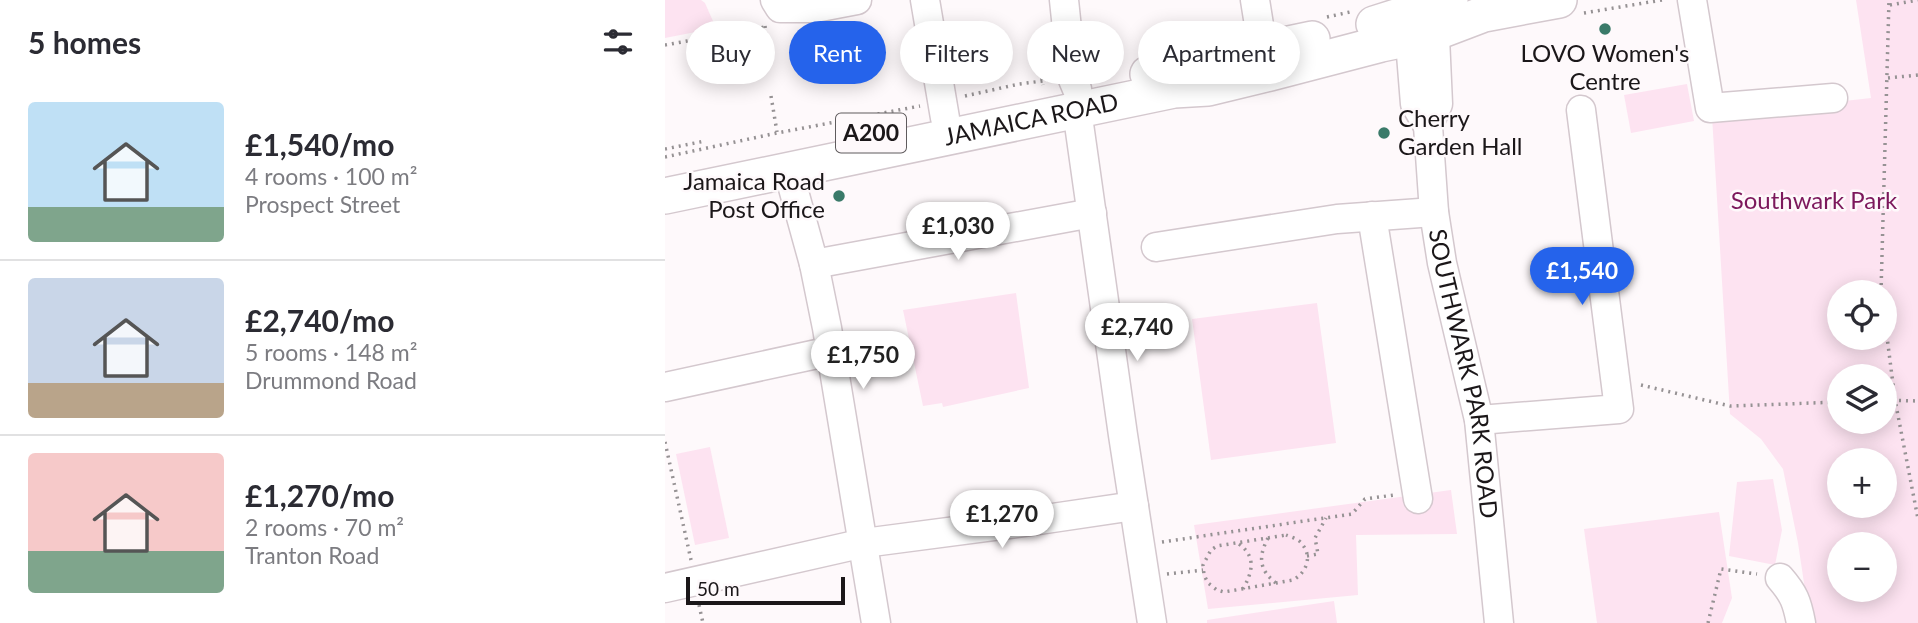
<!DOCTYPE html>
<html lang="en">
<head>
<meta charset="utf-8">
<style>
	body { margin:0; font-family:Lato,sans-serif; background:#f7f7f7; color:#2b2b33; height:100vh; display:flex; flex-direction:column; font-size:26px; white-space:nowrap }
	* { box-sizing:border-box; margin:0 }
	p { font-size:23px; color:#7c7c81 }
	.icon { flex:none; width:38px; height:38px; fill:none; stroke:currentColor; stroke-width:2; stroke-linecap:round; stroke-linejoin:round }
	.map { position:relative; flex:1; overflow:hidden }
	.drawer { display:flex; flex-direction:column; background:#fff; width:665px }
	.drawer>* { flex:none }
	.banner { position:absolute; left:21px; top:21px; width:665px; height:63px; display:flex; gap:14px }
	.tools { position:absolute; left:1162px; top:280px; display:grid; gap:14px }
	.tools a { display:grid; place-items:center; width:70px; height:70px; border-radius:50%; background:#fff; box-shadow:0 4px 18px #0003; font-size:35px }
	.scale { position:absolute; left:21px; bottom:18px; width:159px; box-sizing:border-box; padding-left:7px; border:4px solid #1b1719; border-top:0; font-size:19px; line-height:24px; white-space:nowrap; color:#1b1719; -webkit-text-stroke:5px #fef9fb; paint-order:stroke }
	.price { position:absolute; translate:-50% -60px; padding:0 16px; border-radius:24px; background:#fff; color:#222; font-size:23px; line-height:46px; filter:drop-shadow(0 2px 4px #0008) }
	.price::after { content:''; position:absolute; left:50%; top:42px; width:21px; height:16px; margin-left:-10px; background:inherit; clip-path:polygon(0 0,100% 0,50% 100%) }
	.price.active { background:#2563eb; color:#fff }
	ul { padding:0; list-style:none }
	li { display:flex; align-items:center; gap:21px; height:175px; padding:0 28px }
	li+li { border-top:2px solid #e1e1e2 }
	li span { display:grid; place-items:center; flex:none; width:196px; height:140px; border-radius:7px; color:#555 }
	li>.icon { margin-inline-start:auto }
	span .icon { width:84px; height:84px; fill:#fffc; stroke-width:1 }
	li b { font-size:30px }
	h2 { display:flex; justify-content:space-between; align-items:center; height:84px; padding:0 28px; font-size:30px }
	.pill { padding:0 24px; border-radius:32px; background:#fff; box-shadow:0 4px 18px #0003; font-size:24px; line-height:63px }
	.pill.active { background:#2563eb; color:#fff }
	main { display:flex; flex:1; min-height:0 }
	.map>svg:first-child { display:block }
	.green { fill:#fde3f1; fill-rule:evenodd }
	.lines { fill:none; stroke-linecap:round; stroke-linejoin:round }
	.minor-casing { stroke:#d4c8ce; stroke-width:31 }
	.major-casing { stroke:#d4c8ce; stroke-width:38 }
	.path { stroke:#969294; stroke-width:3.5; stroke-dasharray:2 5; stroke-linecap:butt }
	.minor { stroke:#fff; stroke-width:28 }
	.major { stroke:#fff; stroke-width:35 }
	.poi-dot { fill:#3a7a69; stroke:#fef9fb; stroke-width:2.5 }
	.labels { text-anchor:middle; stroke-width:5; stroke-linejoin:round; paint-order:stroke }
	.shield { fill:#fef9fb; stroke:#5f5b5d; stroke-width:2 }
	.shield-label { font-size:23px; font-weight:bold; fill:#1b1719 }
	.poi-label { font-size:24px; fill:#1b1719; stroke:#fef9fb }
	.street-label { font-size:24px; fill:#1b1719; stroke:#fef9fb }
	.park-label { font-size:24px; fill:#7c185c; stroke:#fef9fb }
</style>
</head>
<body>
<main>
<section class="drawer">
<h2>5 homes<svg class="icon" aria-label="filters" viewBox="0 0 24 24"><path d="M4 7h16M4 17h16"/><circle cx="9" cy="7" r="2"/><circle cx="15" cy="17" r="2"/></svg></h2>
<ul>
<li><span style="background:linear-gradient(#bfe0f5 75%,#7fa58c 0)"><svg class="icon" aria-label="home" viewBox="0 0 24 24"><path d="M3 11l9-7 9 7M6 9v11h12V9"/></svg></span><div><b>£1,540/mo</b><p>4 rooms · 100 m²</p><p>Prospect Street</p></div></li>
<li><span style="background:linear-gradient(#c9d6e8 75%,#b9a48a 0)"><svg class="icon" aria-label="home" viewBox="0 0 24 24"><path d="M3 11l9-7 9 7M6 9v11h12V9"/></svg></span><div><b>£2,740/mo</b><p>5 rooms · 148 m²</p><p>Drummond Road</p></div></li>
<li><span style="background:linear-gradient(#f6c9c9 70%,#7fa58c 0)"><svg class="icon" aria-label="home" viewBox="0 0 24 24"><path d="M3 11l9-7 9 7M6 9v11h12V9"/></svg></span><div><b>£1,270/mo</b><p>2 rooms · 70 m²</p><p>Tranton Road</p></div></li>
</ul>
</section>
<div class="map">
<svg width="1253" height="623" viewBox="0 0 1253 623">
	<rect width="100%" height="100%" fill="#fef9fb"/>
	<g class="green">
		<path d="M0,0H36L40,3L51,28L0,38Z"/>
		<path d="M1191,0H1253V623H1145L1133,543L1118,469L1096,439L1065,414L1047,116L1206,98ZM1174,292H1220V338H1174ZM1174,376H1220V422H1174ZM1174,460H1220V506H1174ZM1174,544H1220V590H1174Z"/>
		<path d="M1022,84L1029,121L966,133L959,95Z"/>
		<path d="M351,293L364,388L278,407L277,403L258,406L238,310Z"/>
		<path d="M652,303L671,443L546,460L527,319Z"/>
		<path d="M45,447L64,538L30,545L11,454Z"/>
		<path d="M1108,479L1117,530L1110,565L1064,556L1072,482Z"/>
		<path d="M786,490L792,534L691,535L693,595L543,609L529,525Z"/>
		<path d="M1054,512L1067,598L1057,623H932L919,529Z"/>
		<path d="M669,601L672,623H542V620Z"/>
	</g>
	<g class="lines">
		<defs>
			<g id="minor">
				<path d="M110,0L115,8H150L192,0"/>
				<path d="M260,0L280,118"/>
				<path d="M399,0L407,77L412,89"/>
				<path d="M590,0L598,50"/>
				<path d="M1027,0L1045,108L1168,98"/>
				<path id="s1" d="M769,15L773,104L763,126L769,212L777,263L814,420L834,623"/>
				<path d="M743,17L750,104L763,126"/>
				<path d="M412,110L458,435L487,623"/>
				<path d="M123,170L149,264L162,328L211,623"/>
				<path d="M707,216L753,499"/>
				<path d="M491,247L672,219L769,212"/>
				<path d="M149,264L427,213"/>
				<path d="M0,387L166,351"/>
				<path d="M814,420L954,409L916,110"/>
				<path d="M1115,578C1129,594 1132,602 1136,623"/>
				<path d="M0,588L199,543L367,521L469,506"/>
			</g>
			<g id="major">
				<path d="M709,24L785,0"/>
				<path d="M483,74L647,39"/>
				<path id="s2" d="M0,196L509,90L543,88L605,73L716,44L769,33L819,14L894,0"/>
			</g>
		</defs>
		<use href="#minor" class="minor-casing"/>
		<use href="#major" class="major-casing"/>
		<g class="path">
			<path d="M1225,5L1253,0"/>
			<path d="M919,13L997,0"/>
			<path d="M662,17L685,12"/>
			<path d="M100,26L105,66"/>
			<path d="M0,45L100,27"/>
			<path d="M376,71L378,85"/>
			<path d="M430,72L457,66"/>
			<path d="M1223,78L1253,75"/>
			<path d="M106,96L112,132"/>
			<path d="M300,96L354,84L385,80"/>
			<path d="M0,149L40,141V142"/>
			<path d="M0,157L112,133L255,106"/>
			<path d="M1216,292L1224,0"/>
			<path d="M1220,321L1230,400L1253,519"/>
			<path d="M976,385L1065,406L1174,402"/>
			<path d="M1220,400L1253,401"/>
			<path d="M0,442L26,560"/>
			<path d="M621,535C626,537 634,539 637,544C648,557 641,573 628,580L559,592L552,590L543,583L539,575L538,565L546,550L552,546Z"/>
			<path d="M603,538C593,557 594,570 611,583"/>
			<path d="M497,542L687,514L700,499L729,495"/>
			<path d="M574,544C592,557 587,573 578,589"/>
			<path d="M642,556L653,554L650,538L661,518"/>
			<path d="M502,574L538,570"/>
			<path d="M34,605L38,623"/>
			<path d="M1043,623L1056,569L1092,574"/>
		</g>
		<use href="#minor" class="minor"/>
		<use href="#major" class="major"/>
	</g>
	<g class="poi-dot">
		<circle cx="940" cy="29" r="7"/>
		<circle cx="719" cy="133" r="7"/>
		<circle cx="174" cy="196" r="7"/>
	</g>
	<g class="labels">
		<rect class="shield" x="171" y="113.5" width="70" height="39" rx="5"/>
		<g class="shield-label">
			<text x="206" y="141">A200</text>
		</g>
		<g class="poi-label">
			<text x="940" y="62">LOVO Women's<tspan x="940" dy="28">Centre</tspan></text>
			<text x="733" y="127" text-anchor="start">Cherry<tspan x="733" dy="28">Garden Hall</tspan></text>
			<text x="160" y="190" text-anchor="end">Jamaica Road<tspan x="160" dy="28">Post Office</tspan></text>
		</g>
		<g class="street-label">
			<text dy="8" stroke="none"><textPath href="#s2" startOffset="374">JAMAICA ROAD</textPath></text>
			<text dy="8" stroke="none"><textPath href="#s1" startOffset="364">SOUTHWARK PARK ROAD</textPath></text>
		</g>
		<g class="park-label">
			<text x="1149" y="209">Southwark Park</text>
		</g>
	</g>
</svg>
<div class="tools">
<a><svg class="icon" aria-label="locate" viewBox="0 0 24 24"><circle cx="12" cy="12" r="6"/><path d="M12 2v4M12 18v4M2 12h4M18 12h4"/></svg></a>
<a><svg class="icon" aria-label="layers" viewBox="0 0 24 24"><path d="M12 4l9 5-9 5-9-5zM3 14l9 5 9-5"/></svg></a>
<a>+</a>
<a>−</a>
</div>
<div class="scale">50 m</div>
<b class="price" style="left:293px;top:262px">£1,030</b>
<b class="price active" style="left:917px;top:307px">£1,540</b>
<b class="price" style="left:472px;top:363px">£2,740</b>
<b class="price" style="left:198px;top:391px">£1,750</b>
<b class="price" style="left:337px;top:550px">£1,270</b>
<div class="banner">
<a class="pill">Buy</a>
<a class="pill active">Rent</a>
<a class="pill">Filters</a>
<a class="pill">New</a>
<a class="pill">Apartment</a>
</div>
</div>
</main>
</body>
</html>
